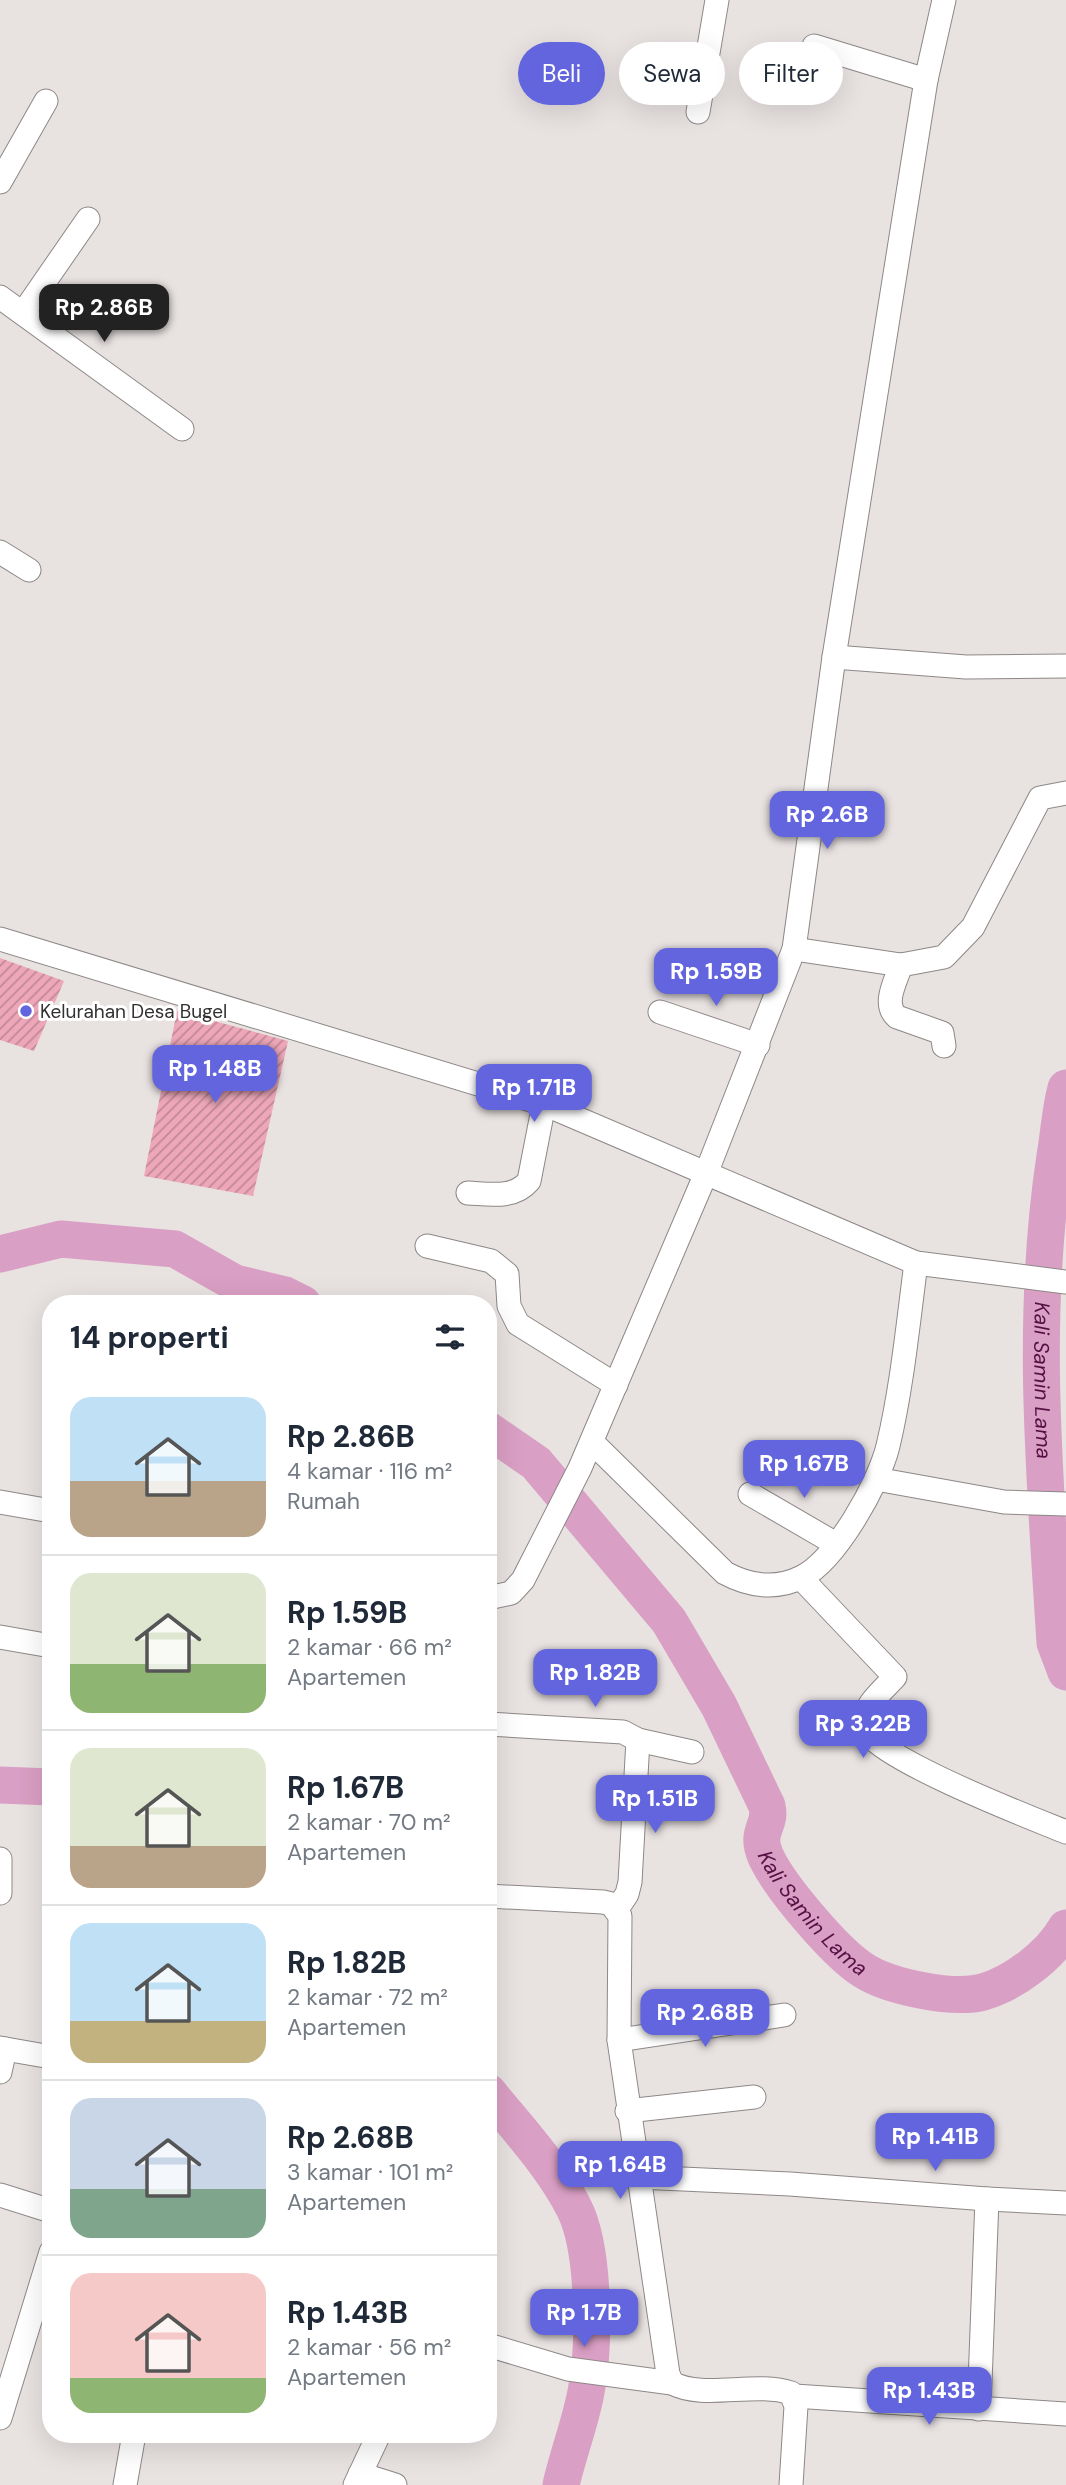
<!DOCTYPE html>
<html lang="id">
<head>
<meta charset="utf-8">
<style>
	body { margin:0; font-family:"DM Sans",sans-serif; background:#f2f2f3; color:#1f2937; height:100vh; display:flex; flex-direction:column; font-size:26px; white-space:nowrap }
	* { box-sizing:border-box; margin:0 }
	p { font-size:23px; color:#747a83 }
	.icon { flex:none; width:38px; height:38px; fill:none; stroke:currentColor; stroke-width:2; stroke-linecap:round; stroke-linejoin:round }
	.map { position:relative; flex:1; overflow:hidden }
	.side { position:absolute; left:42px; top:1295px; width:455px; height:1148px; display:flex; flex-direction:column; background:#fff; border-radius:28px; box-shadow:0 7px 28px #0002 }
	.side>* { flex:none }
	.top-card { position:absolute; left:518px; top:42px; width:443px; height:63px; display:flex; gap:14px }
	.price { position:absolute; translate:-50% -60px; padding:0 16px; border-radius:14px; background:#6265dd; color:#fff; font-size:23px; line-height:46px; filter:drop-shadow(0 2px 4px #0008) }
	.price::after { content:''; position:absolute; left:50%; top:42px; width:21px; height:16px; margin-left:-10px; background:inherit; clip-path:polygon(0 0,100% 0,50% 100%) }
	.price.current { background:#222; color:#fff }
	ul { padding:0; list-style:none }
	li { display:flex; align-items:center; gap:21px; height:175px; padding:0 28px }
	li+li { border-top:2px solid #e0e1e3 }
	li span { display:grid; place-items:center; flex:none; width:196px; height:140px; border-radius:21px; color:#555 }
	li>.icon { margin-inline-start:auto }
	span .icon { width:84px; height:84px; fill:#fffc; stroke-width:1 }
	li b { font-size:30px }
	h2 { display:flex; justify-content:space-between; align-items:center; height:84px; padding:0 28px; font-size:30px }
	.tag { padding:0 24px; border-radius:32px; background:#fff; box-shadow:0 7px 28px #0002; font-size:24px; line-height:63px }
	.tag.current { background:#6265dd; color:#fff }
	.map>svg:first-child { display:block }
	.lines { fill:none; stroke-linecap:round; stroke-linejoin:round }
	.river { stroke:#da9fc4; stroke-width:37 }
	.building { fill:url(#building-hatch) }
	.street-casing { stroke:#8d8887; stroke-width:25 }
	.street { stroke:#fff; stroke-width:23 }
	.poi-dot { fill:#6265dd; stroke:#fff; stroke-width:2.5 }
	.labels { text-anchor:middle; stroke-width:6; stroke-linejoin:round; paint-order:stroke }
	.poi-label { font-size:19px; fill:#323030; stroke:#fff; text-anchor:start }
	.water-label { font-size:21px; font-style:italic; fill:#551043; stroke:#fff }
</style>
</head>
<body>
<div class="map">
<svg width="1066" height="2485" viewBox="0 0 1066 2485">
	<defs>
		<pattern id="building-hatch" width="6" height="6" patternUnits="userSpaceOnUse" patternTransform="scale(1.75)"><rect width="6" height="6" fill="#eda7b9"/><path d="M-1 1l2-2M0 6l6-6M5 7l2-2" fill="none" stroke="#c18897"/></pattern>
	</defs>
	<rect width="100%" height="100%" fill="#e8e2e1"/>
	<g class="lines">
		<g class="river">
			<path id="s1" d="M1066,1088C1060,1110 1059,1133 1055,1156C1030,1321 1045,1478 1055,1643L1066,1672"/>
			<path d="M0,1254L61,1239L175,1249L235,1283L285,1295L303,1304"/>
			<path id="s2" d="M488,1430L536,1463L669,1621L719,1706L767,1806C772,1827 754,1830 766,1857C780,1887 835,1952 863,1970C889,1987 953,2000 983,1992C1014,1983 1050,1956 1066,1928"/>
			<path d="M0,1785L51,1787"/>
			<path d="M488,2092C518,2129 553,2166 574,2208C595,2249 595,2347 586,2392C580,2424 568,2454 561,2485"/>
		</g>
	</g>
	<g class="building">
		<path d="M0,958L64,981L34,1051L0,1040Z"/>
		<path d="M177,1011L288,1041L253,1196L144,1176Z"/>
	</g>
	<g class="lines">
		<defs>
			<g id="street">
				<path d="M814,46L926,80"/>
				<path d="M698,112L717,0"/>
				<path d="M0,182L46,101"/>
				<path d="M0,297L182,429"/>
				<path d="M23,313L88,219"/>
				<path d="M0,552L29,570"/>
				<path d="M834,657L966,667L1066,666"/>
				<path d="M0,939L544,1104L916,1263L1066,1282"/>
				<path d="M794,949L901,965L944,957L973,927L1040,798L1066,793"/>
				<path d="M901,965C896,981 882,1004 897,1017L942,1033L944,1046"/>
				<path d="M660,1012L758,1045"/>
				<path d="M468,1193C490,1194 514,1199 529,1181L544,1104"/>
				<path d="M427,1246L491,1261L507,1274L509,1306L518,1324L616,1385"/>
				<path d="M592,1442L725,1573C749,1586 776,1590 802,1577C836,1560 879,1483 888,1446C902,1387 908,1324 916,1263"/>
				<path d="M876,1479L1004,1502L1066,1504"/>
				<path d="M750,1494L836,1544"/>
				<path d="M0,1502L51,1511"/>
				<path d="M801,1578L895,1677C884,1689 861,1708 863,1725C867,1755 1034,1819 1066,1832"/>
				<path d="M488,1598L511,1593L523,1580L580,1468L707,1171L794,949L834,657L926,80L944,0"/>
				<path d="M0,1637L51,1646"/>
				<path d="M488,1724L623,1732L638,1740L692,1752"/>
				<path d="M0,1859V1893"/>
				<path d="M488,1896L603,1902L611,1904L620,1916L619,2040L668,2374L672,2383C703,2400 756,2381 791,2393L796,2406L791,2485"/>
				<path d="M617,1909L627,1894L630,1882L638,1740"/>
				<path d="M619,2040L784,2015"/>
				<path d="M0,2048L51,2057"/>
				<path d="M0,2072L5,2049"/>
				<path d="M627,2111L754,2097"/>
				<path d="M639,2177L790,2184L987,2199L979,2409"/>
				<path d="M0,2195L51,2211"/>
				<path d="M987,2199L1066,2203"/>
				<path d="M488,2345L568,2369L672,2383"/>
				<path d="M794,2396L1066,2414"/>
				<path d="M0,2418L51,2252"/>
				<path d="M360,2474L395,2485"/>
				<path d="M125,2485L134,2434"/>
				<path d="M355,2485L379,2434"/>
			</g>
		</defs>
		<use href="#street" class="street-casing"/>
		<use href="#street" class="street"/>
	</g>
	<circle class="poi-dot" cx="26" cy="1011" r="7"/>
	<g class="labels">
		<g class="poi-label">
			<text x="40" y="1018">Kelurahan Desa Bugel</text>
		</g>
		<g class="water-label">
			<text dy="7" stroke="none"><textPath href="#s1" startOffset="294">Kali Samin Lama</textPath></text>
			<text dy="7" stroke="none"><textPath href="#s2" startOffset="600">Kali Samin Lama</textPath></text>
		</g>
	</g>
</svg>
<b class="price current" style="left:104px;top:344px">Rp 2.86B</b>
<b class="price" style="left:827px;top:851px">Rp 2.6B</b>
<b class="price" style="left:716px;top:1008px">Rp 1.59B</b>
<b class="price" style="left:215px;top:1105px">Rp 1.48B</b>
<b class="price" style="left:534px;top:1124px">Rp 1.71B</b>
<b class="price" style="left:804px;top:1500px">Rp 1.67B</b>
<b class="price" style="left:595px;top:1709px">Rp 1.82B</b>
<b class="price" style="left:863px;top:1760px">Rp 3.22B</b>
<b class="price" style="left:655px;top:1835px">Rp 1.51B</b>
<b class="price" style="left:705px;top:2049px">Rp 2.68B</b>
<b class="price" style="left:935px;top:2173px">Rp 1.41B</b>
<b class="price" style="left:620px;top:2201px">Rp 1.64B</b>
<b class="price" style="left:584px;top:2349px">Rp 1.7B</b>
<b class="price" style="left:929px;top:2427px">Rp 1.43B</b>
<div class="top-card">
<a class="tag current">Beli</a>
<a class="tag">Sewa</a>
<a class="tag">Filter</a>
</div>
<section class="side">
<h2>14 properti<svg class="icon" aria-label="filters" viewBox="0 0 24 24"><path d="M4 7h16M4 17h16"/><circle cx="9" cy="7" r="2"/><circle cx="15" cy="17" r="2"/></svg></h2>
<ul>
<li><span style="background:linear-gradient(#bfe0f5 60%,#b9a48a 0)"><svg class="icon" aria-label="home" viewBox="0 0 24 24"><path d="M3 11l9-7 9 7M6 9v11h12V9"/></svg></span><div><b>Rp 2.86B</b><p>4 kamar · 116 m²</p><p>Rumah</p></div></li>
<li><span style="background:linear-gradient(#dfe7d0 65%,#8fb573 0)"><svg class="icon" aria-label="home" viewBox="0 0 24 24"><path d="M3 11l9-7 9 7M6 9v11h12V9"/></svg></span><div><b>Rp 1.59B</b><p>2 kamar · 66 m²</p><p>Apartemen</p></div></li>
<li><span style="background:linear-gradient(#dfe7d0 70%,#b9a48a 0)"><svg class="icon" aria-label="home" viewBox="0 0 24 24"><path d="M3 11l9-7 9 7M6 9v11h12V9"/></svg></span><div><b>Rp 1.67B</b><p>2 kamar · 70 m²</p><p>Apartemen</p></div></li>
<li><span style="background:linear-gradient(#bfe0f5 70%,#c2b280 0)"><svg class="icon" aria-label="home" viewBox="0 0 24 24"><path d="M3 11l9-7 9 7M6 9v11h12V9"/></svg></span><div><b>Rp 1.82B</b><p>2 kamar · 72 m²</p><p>Apartemen</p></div></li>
<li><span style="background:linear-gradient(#c9d6e8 65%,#7fa58c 0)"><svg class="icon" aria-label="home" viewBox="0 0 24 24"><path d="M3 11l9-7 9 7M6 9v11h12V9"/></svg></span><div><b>Rp 2.68B</b><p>3 kamar · 101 m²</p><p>Apartemen</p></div></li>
<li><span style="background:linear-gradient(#f6c9c9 75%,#8fb573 0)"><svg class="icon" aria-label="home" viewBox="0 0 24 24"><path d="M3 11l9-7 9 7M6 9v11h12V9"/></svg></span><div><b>Rp 1.43B</b><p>2 kamar · 56 m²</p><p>Apartemen</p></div></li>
</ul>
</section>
</div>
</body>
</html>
